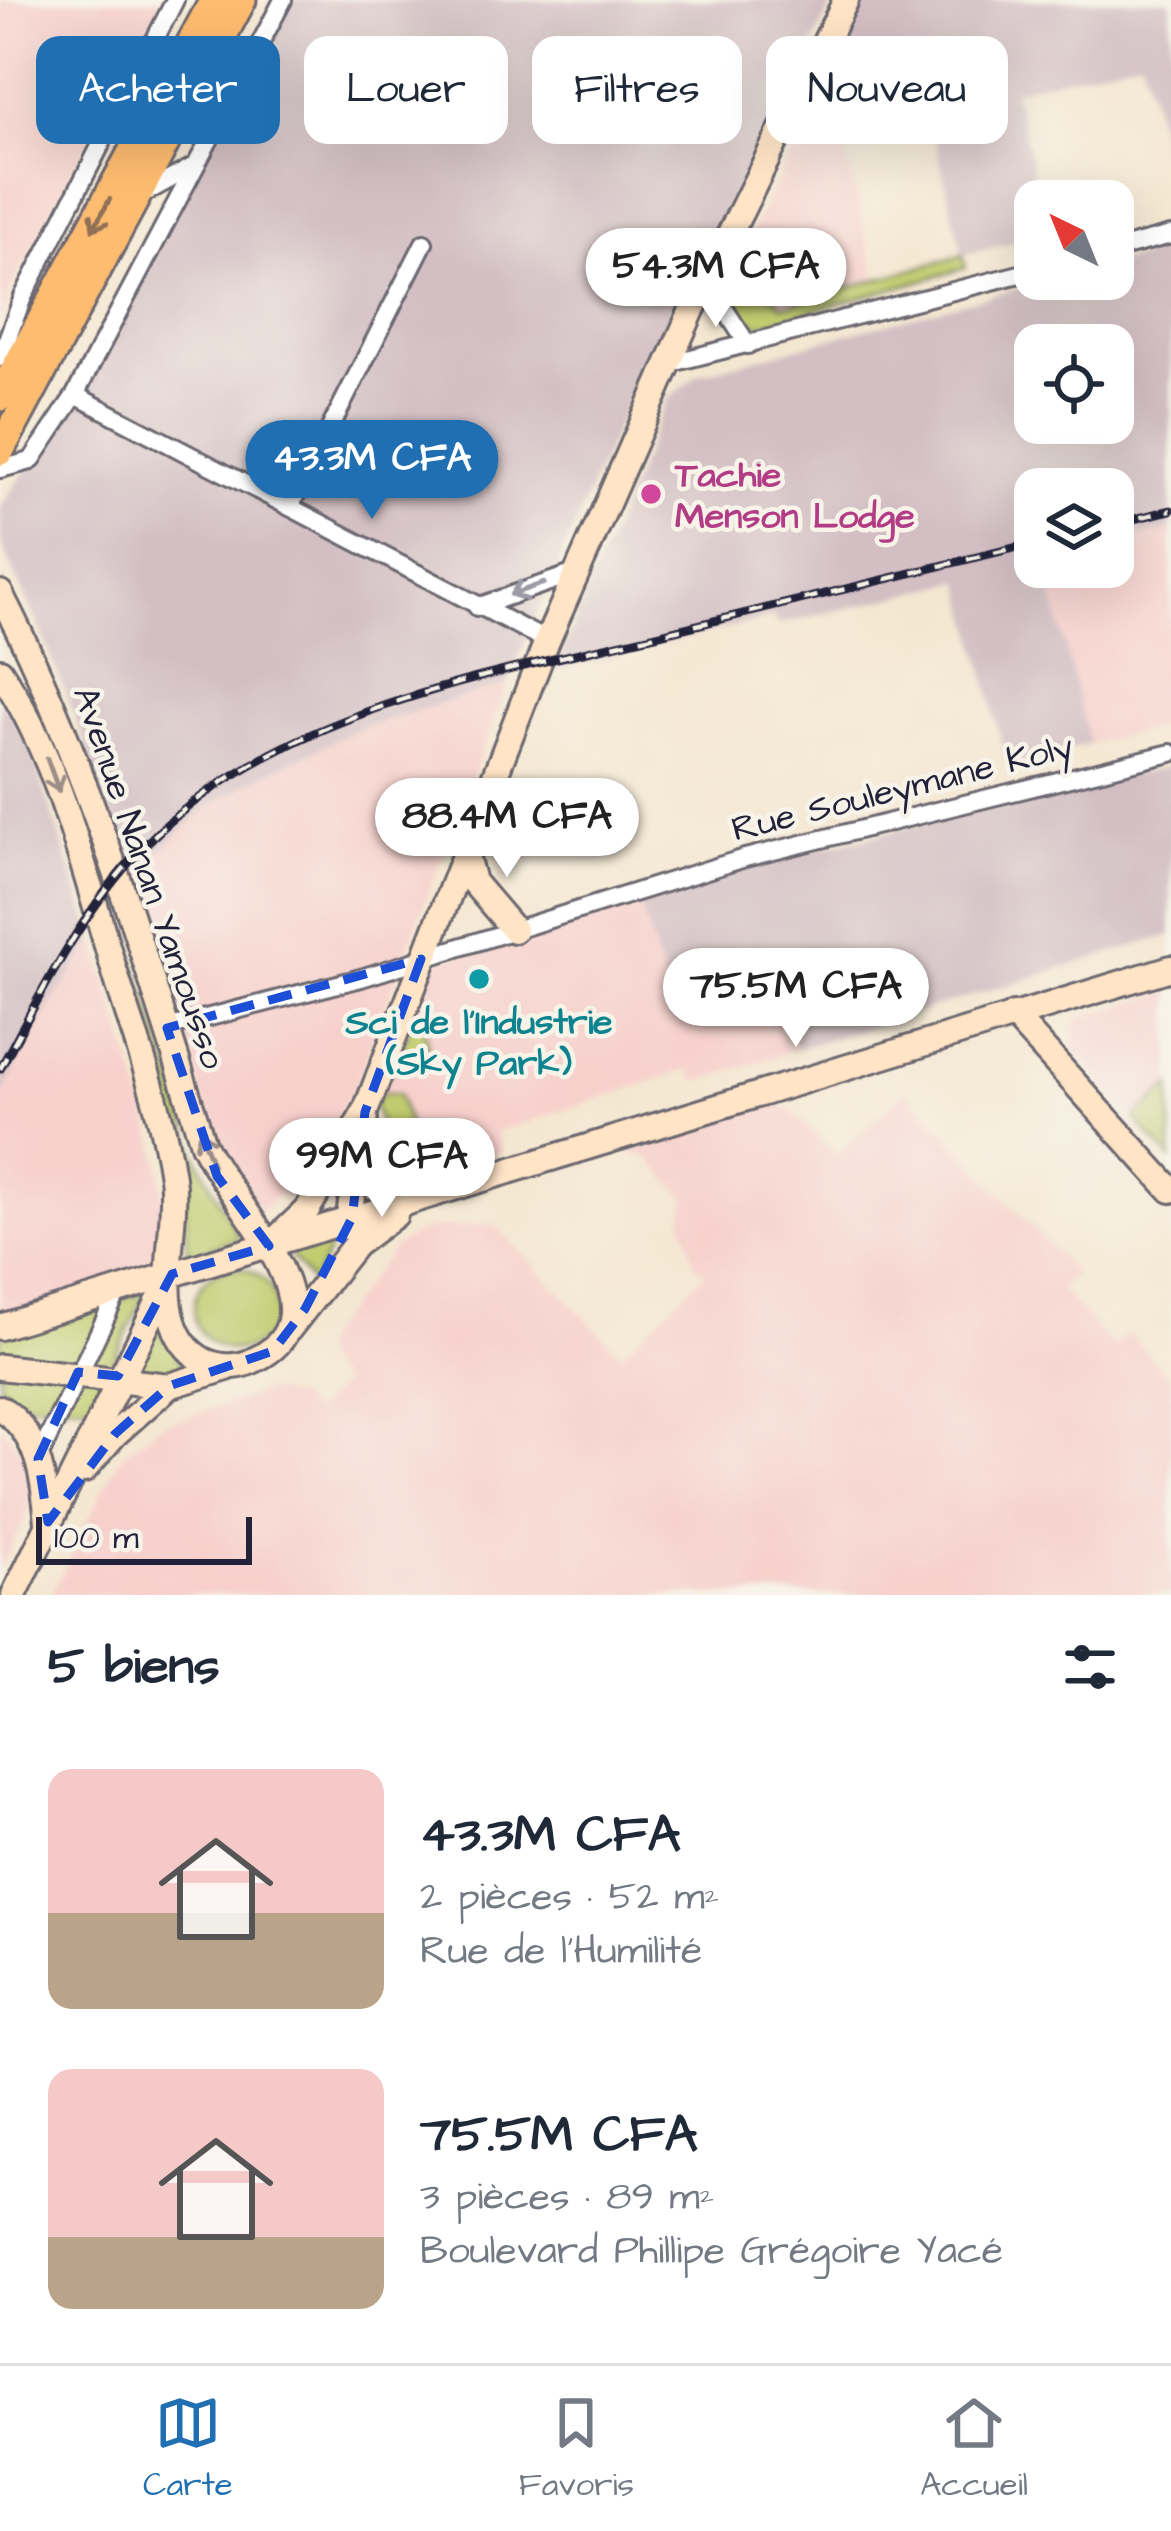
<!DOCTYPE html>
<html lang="fr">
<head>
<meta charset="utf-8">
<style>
	body { margin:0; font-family:"Architects Daughter",sans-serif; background:#f2f2f3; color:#1f2937; height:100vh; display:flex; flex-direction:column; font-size:45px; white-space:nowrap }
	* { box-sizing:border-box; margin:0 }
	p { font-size:39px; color:#747a83 }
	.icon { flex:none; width:66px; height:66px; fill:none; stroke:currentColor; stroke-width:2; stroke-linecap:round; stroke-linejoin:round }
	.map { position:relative; height:1595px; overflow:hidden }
	.details { display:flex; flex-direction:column; background:#fff; flex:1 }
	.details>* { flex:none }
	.guide { position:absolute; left:36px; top:36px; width:1101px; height:108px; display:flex; gap:24px }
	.needle { width:78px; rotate:317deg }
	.buttons { position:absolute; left:1014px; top:180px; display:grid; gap:24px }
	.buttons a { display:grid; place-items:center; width:120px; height:120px; border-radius:24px; background:#fff; box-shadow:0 12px 48px #0002; font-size:60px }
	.scale { position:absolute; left:36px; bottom:30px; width:216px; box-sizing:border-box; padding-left:12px; border:6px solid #22223b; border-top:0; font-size:33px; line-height:42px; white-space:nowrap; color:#22223b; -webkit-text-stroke:9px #f7f3e8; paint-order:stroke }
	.price { position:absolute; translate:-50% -102px; padding:0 27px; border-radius:42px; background:#fff; color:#222; font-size:39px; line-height:78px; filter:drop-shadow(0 3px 6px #0008) }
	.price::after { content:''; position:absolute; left:50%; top:72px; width:36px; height:27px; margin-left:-18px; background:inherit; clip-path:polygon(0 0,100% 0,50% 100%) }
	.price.selected { background:#1f6fb2; color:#fff }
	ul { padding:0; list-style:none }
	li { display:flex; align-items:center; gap:36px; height:300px; padding:0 48px }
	li span { display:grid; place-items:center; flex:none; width:336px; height:240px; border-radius:24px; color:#555 }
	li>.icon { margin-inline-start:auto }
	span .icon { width:144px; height:144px; fill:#fffc; stroke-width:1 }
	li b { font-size:51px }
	h2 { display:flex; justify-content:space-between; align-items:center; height:144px; padding:0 48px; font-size:51px }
	.chip { padding:0 42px; border-radius:24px; background:#fff; box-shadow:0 12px 48px #0002; font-size:42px; line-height:108px }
	.chip.selected { background:#1f6fb2; color:#fff }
	.tabs { display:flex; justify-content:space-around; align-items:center; height:168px; border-top:3px solid #e0e1e3; background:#fff; font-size:33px; color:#747a83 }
	.tabs a { display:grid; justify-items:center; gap:6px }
	.tabs .selected { color:#1f6fb2 }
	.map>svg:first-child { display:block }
	.built { fill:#f7d0cc }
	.industrial { fill:#d2bec3; fill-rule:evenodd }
	.green { fill:#c0cc6e; stroke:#717754; stroke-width:3 }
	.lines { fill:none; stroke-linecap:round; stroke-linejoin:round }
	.street-casing { stroke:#6c6770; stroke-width:22 }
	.secondary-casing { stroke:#6c6770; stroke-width:30 }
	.primary-casing { stroke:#6c6770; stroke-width:33 }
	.street { stroke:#fff; stroke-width:16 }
	.secondary { stroke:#ffe4c6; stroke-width:24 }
	.primary { stroke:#febc70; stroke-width:27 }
	.rail-casing { stroke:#22223b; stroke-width:9 }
	.rail { stroke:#f7f3e8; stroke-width:4.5; stroke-dasharray:14; stroke-linecap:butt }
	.oneway { stroke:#906f56 }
	.oneway2 { stroke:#9c9ca7 }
	.oneway3 { stroke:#9c8d87 }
	.marked { fill:none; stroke:#1d4ed8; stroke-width:9; stroke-dasharray:24 15; stroke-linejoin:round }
	.hotel-dot { fill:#d1479c; stroke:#f7f3e8; stroke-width:4.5 }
	.culture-dot { fill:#0f9aa8; stroke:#f7f3e8; stroke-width:4.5 }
	.labels { text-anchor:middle; stroke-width:9; stroke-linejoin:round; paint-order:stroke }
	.hotel-label { font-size:36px; font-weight:bold; fill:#b23c85; stroke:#f7f3e8; text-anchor:start }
	.street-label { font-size:36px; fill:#22223b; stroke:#f7f3e8 }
	.culture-label { font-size:36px; font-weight:bold; fill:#0d838f; stroke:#f7f3e8 }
</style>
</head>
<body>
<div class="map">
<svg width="1171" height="1595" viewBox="0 0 1171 1595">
	<rect width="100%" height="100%" fill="#f7f3e8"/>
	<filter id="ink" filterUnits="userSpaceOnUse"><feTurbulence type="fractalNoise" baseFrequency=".00833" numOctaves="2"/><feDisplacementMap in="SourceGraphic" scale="24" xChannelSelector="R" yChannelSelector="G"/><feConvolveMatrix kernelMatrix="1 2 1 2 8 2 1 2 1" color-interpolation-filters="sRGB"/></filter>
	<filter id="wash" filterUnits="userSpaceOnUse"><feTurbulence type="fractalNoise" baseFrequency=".004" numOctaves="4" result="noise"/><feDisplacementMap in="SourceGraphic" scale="48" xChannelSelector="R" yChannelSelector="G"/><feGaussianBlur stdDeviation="2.7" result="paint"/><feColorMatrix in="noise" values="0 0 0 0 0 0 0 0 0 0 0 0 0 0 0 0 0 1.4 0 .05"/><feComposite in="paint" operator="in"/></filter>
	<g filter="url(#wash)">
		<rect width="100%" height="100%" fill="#f4e7d1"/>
		<g class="built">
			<path d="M0,0H163L12,286L0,322Z"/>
			<path d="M808,119L841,133L876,277L783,306L740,255Z"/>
			<path d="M1171,529V724L1089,744L1046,567H1113V543Z"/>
			<path d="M507,684L355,1087L298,1178L260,1210L218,1145L135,874L209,806L260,776L363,727Z"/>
			<path d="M638,898L766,950L797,1049L696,1082L691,1069L496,1132L502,1151L442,1170L407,1169L389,1148L374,1106L427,977L441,961Z"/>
			<path d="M94,940L156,1143L166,1213L161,1269L0,1317V1098L50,1006Z"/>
			<path d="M1171,991V1086L1135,1119L1072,1049L1077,1019Z"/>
			<path d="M906,1091L1075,1273L1060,1289L1113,1346L1129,1333L1171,1379V1595H51L121,1455L159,1426L266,1391L297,1398L313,1412L342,1385L321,1359V1342L394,1247L423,1230L494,1224L621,1354L705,1273L696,1267L682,1219L687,1199L648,1158L626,1151L779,1100L838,1155Z"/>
			<path d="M0,1427L23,1452L31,1495L25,1520L0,1569Z"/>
		</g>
		<g class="industrial">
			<path d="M274,0H835L628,400L507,684L363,727L260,776L209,806L135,874L40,628L0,542V507L62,419L68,392Z"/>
			<path d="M867,0H1171V178L1141,58L1013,90L1040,201H1035V237L963,255L928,112L841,133L808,119Z"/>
			<path d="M1171,249V529L1113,543V489H1035V567H1046L1089,744L1007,765L962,581L777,625L774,617L554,670L667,400L698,374L1053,279H1113V264ZM1113,345V423H1035V345Z"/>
			<path d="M0,696L28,740L94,940L50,1006L0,1098Z"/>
			<path d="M1171,766V935L797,1049L766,951L664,983L638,898L755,863Z"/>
		</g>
		<g class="green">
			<path d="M731,252L783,306L963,255L966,268L763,325L744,323L718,289Z"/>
			<path d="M115,897L196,1155L239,1238L187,1256C189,1137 140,1021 105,909Z"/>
			<path d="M415,1013L421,1015L428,1047L419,1063L393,1071Z"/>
			<path d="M1171,1086V1159L1135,1119Z"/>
			<path d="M381,1092L399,1094L421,1168L407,1169L389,1148L374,1106Z"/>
			<path d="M336,1236L312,1284L287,1251Z"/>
			<circle cx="235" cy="1309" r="41"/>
			<path d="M146,1292L93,1405L24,1403L0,1393V1336Z"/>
			<path d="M157,1323L183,1365L141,1380L131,1374Z"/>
		</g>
	</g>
	<g filter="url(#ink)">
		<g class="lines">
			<defs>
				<g id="street">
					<path d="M138,197L194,166"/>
					<path d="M1113,250L1171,235"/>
					<path d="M706,280L748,345"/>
					<path d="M0,358L23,297L175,0"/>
					<path d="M668,364L1035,270"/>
					<path d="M75,395L547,641"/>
					<path d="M0,469L31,461L75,395L283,0"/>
					<path d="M290,507L424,243"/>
					<path d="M477,607L578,572"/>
					<path d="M167,1028L361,978L745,858L1171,753"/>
					<path d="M38,1459L119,1290"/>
				</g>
				<g id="secondary">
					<path d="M0,593C90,769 144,956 203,1144C229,1204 355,1317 250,1362C234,1369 212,1367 198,1357C146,1322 180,1231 172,1177C162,1109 136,1041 116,976C84,872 61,763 0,671"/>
					<path d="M464,847L473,882L514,930"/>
					<path d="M1013,1015L1171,1190"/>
					<path d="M365,1135L407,1202"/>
					<path d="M347,1227L365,1120"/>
					<path d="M269,1246L307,1210L365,1112L547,641L692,310L846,0"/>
					<path d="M0,1327L1171,968"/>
					<path d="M289,1329L355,1245L395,1215"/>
					<path d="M0,1367L169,1386L227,1368"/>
					<path d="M0,1408C39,1432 44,1480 48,1522"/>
					<path d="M84,1470L115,1434L169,1386"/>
					<path d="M14,1595L168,1282"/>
				</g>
				<g id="primary">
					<path d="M0,397L214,0"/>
					<path d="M0,451L242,0"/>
				</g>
			</defs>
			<use href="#street" class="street-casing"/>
			<use href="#secondary" class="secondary-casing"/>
			<use href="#primary" class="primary-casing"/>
			<use href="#street" class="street"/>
			<use href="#secondary" class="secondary"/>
			<use href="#primary" class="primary"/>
			<defs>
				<g id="rail">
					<path d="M1113,524L1171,510"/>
					<path d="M0,1069C44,988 88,899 155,835C289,708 491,675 664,633C788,603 911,573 1035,543"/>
				</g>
			</defs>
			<use href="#rail" class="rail-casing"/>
			<use href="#rail" class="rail"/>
		</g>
		<defs><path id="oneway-shaft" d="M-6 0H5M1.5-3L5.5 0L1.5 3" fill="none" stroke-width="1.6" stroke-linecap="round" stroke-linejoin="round" transform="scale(3)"/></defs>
		<use class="oneway" href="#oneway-shaft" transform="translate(101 215) rotate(119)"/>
		<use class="oneway2" href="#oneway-shaft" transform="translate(527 589) rotate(161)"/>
		<g class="oneway3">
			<use href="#oneway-shaft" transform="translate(53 775) rotate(70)"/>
			<use href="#oneway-shaft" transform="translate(206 1148) rotate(-111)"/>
		</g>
	</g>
	<path class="marked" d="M421,959L365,1112L352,1218L305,1309L273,1351L169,1386L115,1434L48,1522L38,1459L78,1372L118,1376L172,1274L269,1246L217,1176L167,1028Z"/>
	<circle class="hotel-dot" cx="651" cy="494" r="12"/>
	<circle class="culture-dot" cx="479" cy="979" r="12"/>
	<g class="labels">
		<g class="hotel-label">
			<text x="675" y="486">Tachie<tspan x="675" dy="41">Menson Lodge</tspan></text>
		</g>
		<g class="street-label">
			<text transform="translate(902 786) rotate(-14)" y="13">Rue Souleymane Koly</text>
			<text transform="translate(151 877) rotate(71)" y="13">Avenue Nanan Yamousso</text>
		</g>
		<g class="culture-label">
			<text x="479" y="1033">Sci de l'Industrie<tspan x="479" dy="41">(Sky Park)</tspan></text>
		</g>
	</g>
</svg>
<div class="buttons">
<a><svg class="needle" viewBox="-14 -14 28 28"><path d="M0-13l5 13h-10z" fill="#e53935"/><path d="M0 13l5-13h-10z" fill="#747a83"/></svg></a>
<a><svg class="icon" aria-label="locate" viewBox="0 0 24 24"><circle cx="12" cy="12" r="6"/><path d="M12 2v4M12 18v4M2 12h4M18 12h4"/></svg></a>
<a><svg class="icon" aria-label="layers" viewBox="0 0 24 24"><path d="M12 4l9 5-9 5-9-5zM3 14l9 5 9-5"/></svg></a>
</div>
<div class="scale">100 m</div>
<b class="price" style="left:716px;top:330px">54.3M CFA</b>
<b class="price selected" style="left:372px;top:522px">43.3M CFA</b>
<b class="price" style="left:507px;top:880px">88.4M CFA</b>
<b class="price" style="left:796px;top:1050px">75.5M CFA</b>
<b class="price" style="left:382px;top:1220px">99M CFA</b>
<div class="guide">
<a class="chip selected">Acheter</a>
<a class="chip">Louer</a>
<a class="chip">Filtres</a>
<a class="chip">Nouveau</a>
</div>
</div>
<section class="details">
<h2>5 biens<svg class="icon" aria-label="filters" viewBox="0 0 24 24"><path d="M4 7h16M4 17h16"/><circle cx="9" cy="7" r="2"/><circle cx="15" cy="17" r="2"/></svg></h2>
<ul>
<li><span style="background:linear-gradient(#f6c9c9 60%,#b9a48a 0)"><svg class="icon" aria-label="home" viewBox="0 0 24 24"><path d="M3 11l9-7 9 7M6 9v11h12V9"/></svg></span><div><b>43.3M CFA</b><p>2 pièces · 52 m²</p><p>Rue de l'Humilité</p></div></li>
<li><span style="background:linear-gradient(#f6c9c9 70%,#b9a48a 0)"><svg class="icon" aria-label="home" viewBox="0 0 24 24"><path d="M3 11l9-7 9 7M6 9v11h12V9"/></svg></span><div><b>75.5M CFA</b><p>3 pièces · 89 m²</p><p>Boulevard Phillipe Grégoire Yacé</p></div></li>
</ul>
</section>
<nav class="tabs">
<a class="selected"><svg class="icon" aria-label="map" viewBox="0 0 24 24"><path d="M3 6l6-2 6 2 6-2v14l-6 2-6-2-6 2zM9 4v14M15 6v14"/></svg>Carte</a>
<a><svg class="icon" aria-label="saved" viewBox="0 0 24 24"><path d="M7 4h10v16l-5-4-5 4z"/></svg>Favoris</a>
<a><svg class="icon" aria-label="home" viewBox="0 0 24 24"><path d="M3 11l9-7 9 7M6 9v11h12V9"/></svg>Accueil</a>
</nav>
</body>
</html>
